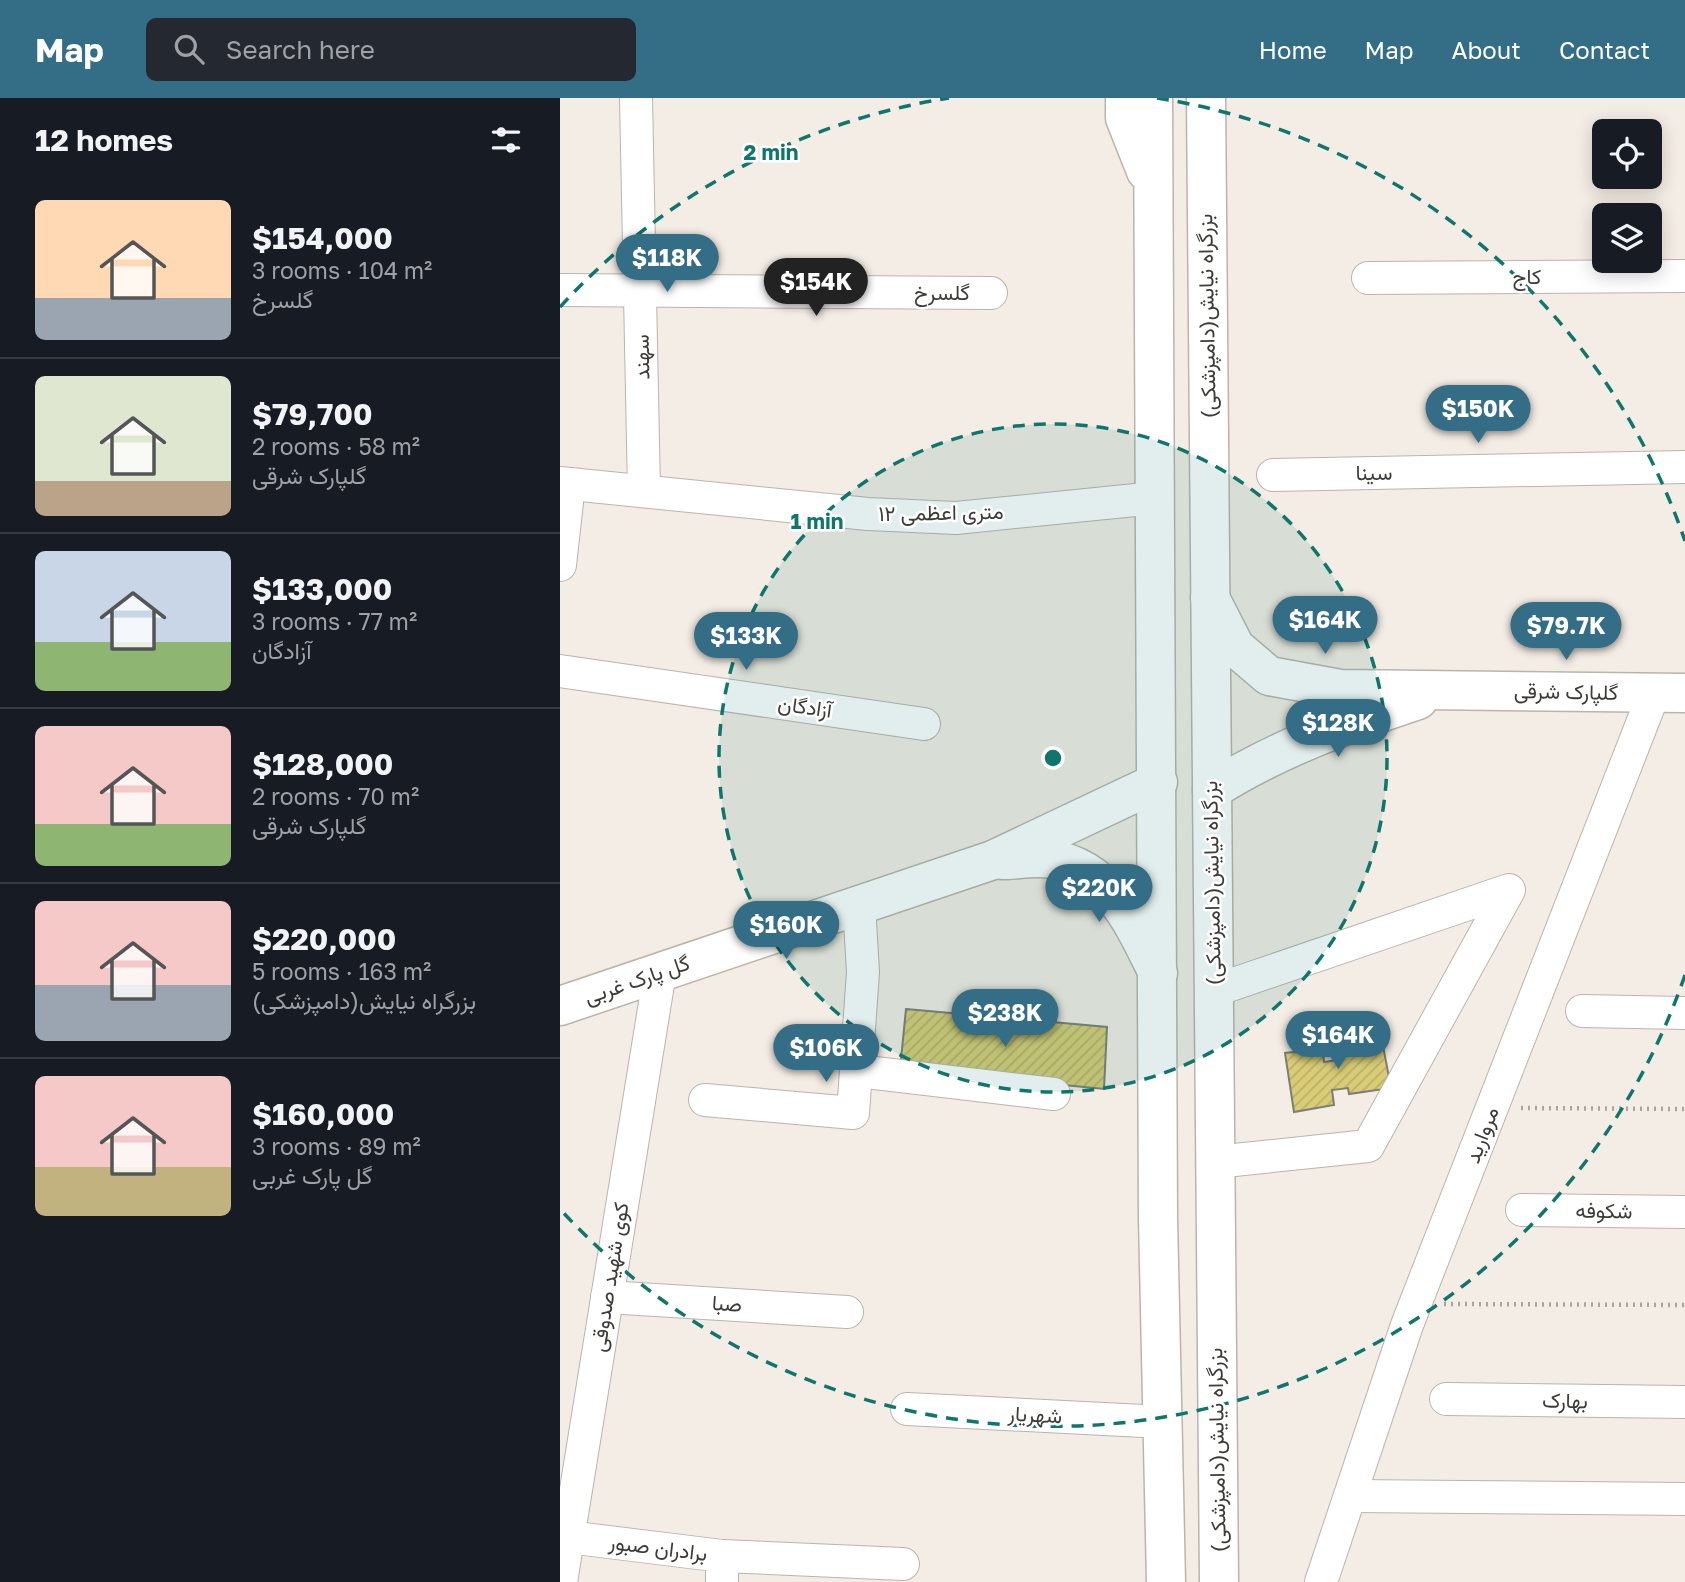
<!DOCTYPE html>
<html lang="en">
<head>
<meta charset="utf-8">
<style>
	body { margin:0; font-family:"Golos Text",Vazirmatn,sans-serif; background:#242831; color:#f1f3f6; height:100vh; display:flex; flex-direction:column; font-size:26px; white-space:nowrap }
	* { box-sizing:border-box; margin:0 }
	p { font-size:23px; color:#9ea1a6 }
	.icon { flex:none; width:38px; height:38px; fill:none; stroke:currentColor; stroke-width:2; stroke-linecap:round; stroke-linejoin:round }
	.map { position:relative; flex:1; overflow:hidden }
	.details { display:flex; flex-direction:column; background:#171b24; width:560px }
	.details>* { flex:none }
	.fabs { position:absolute; left:1032px; top:21px; display:grid; gap:14px }
	.fabs a { display:grid; place-items:center; width:70px; height:70px; border-radius:10px; background:#171b24; box-shadow:0 4px 18px #0003; font-size:35px }
	.price { position:absolute; translate:-50% -60px; padding:0 16px; border-radius:24px; background:#336d86; color:#fff; font-size:23px; line-height:46px; filter:drop-shadow(0 2px 4px #0008) }
	.price::after { content:''; position:absolute; left:50%; top:42px; width:21px; height:16px; margin-left:-10px; background:inherit; clip-path:polygon(0 0,100% 0,50% 100%) }
	.price.on { background:#222; color:#fff }
	ul { padding:0; list-style:none }
	li { display:flex; align-items:center; gap:21px; height:175px; padding:0 35px }
	li+li { border-top:2px solid #363941 }
	li span { display:grid; place-items:center; flex:none; width:196px; height:140px; border-radius:10px; color:#555 }
	li>.icon { margin-inline-start:auto }
	span .icon { width:84px; height:84px; fill:#fffc; stroke-width:1 }
	li b { font-size:30px }
	h2 { display:flex; justify-content:space-between; align-items:center; height:84px; padding:0 35px; font-size:30px }
	header { display:flex; align-items:center; gap:42px; box-sizing:border-box; height:98px; padding:0 35px; background:#336d86; color:#fff }
	header strong { font-size:33px }
	nav { display:flex; gap:38px; margin-inline-start:auto; font-size:24px }
	.search { width:490px; height:63px; background:#242831; display:flex; align-items:center; gap:18px; box-sizing:border-box; padding:0 24px; border-radius:10px; color:#9ea1a6; font-size:26px }
	main { display:flex; flex:1; min-height:0 }
	.map>svg:first-child { display:block }
	.building { fill:url(#building-hatch); stroke:#7f7e75; stroke-width:2 }
	.lines { fill:none; stroke-linecap:round; stroke-linejoin:round }
	.minor-casing { stroke:#bbb4ad; stroke-width:34 }
	.major-casing { stroke:#bbb4ad; stroke-width:41 }
	.highway-casing { stroke:#bbb4ad; stroke-width:41 }
	.path { stroke:#a9a49e; stroke-width:4.5; stroke-dasharray:2 5; stroke-linecap:butt }
	.minor { stroke:#fff; stroke-width:32 }
	.major { stroke:#fff; stroke-width:38 }
	.highway { stroke:#fff; stroke-width:38 }
	.ring { fill:none; stroke:#0f766e; stroke-width:3.5; stroke-dasharray:12 9 }
	.labels { text-anchor:middle; stroke-width:5; stroke-linejoin:round; paint-order:stroke }
	.street-label { font-size:21px; fill:#3d3b38; stroke:#fff }
	.centre { fill:#0f766e; stroke:#fff; stroke-width:3.5 }
	.ring-label { font-size:21px; text-anchor:middle; font-weight:bold; fill:#0f766e; stroke:#fff; stroke-width:5; stroke-linejoin:round; paint-order:stroke }
</style>
</head>
<body>
<header>
<strong>Map</strong>
<div class="search"><svg class="icon" aria-label="search" viewBox="0 0 24 24"><circle cx="10" cy="10" r="6"/><path d="M15 15l6 6"/></svg>Search here</div>
<nav><a>Home</a><a>Map</a><a>About</a><a>Contact</a></nav>
</header>
<main>
<section class="details">
<h2>12 homes<svg class="icon" aria-label="filters" viewBox="0 0 24 24"><path d="M4 7h16M4 17h16"/><circle cx="9" cy="7" r="2"/><circle cx="15" cy="17" r="2"/></svg></h2>
<ul>
<li><span style="background:linear-gradient(#ffd9b3 70%,#9aa5b1 0)"><svg class="icon" aria-label="home" viewBox="0 0 24 24"><path d="M3 11l9-7 9 7M6 9v11h12V9"/></svg></span><div><b>$154,000</b><p>3 rooms · 104 m²</p><p>گلسرخ</p></div></li>
<li><span style="background:linear-gradient(#dfe7d0 75%,#b9a48a 0)"><svg class="icon" aria-label="home" viewBox="0 0 24 24"><path d="M3 11l9-7 9 7M6 9v11h12V9"/></svg></span><div><b>$79,700</b><p>2 rooms · 58 m²</p><p>گلپارک شرقی</p></div></li>
<li><span style="background:linear-gradient(#c9d6e8 65%,#8fb573 0)"><svg class="icon" aria-label="home" viewBox="0 0 24 24"><path d="M3 11l9-7 9 7M6 9v11h12V9"/></svg></span><div><b>$133,000</b><p>3 rooms · 77 m²</p><p>آزادگان</p></div></li>
<li><span style="background:linear-gradient(#f6c9c9 70%,#8fb573 0)"><svg class="icon" aria-label="home" viewBox="0 0 24 24"><path d="M3 11l9-7 9 7M6 9v11h12V9"/></svg></span><div><b>$128,000</b><p>2 rooms · 70 m²</p><p>گلپارک شرقی</p></div></li>
<li><span style="background:linear-gradient(#f6c9c9 60%,#9aa5b1 0)"><svg class="icon" aria-label="home" viewBox="0 0 24 24"><path d="M3 11l9-7 9 7M6 9v11h12V9"/></svg></span><div><b>$220,000</b><p>5 rooms · 163 m²</p><p>بزرگراه نیایش(دامپزشکی)</p></div></li>
<li><span style="background:linear-gradient(#f6c9c9 65%,#c2b280 0)"><svg class="icon" aria-label="home" viewBox="0 0 24 24"><path d="M3 11l9-7 9 7M6 9v11h12V9"/></svg></span><div><b>$160,000</b><p>3 rooms · 89 m²</p><p>گل پارک غربی</p></div></li>
</ul>
</section>
<div class="map">
<svg width="1125" height="1484" viewBox="0 0 1125 1484">
	<defs>
		<pattern id="building-hatch" width="6" height="6" patternUnits="userSpaceOnUse" patternTransform="scale(1.75)"><rect width="6" height="6" fill="#d8cc76"/><path d="M-1 1l2-2M0 6l6-6M5 7l2-2" fill="none" stroke="#bab067"/></pattern>
	</defs>
	<rect width="100%" height="100%" fill="#f4ede5"/>
	<g class="building">
		<path d="M346,911L547,929L544,991L340,971Z"/>
		<path d="M820,932L831,990L789,996L788,990L772,992L774,1007L734,1014L725,955L763,951L764,964L783,961L779,939Z"/>
	</g>
	<g class="lines">
		<defs>
			<g id="minor">
				<path d="M76,0L84,393"/>
				<path d="M808,180L1125,178"/>
				<path d="M0,192L431,195"/>
				<path d="M713,377L1125,369"/>
				<path d="M0,385L308,416L396,420L595,400"/>
				<path d="M0,467L9,386"/>
				<path d="M0,573L364,626"/>
				<path d="M653,893L949,792L808,1048L655,1064"/>
				<path d="M1022,913L1125,915"/>
				<path d="M298,973L494,996"/>
				<path d="M145,1002L293,1015L303,874L299,807"/>
				<path d="M962,1112L1125,1114"/>
				<path d="M47,1199L287,1214"/>
				<path d="M886,1301L1125,1304"/>
				<path d="M347,1311L603,1324"/>
				<path d="M790,1398L1125,1401"/>
				<path d="M8,1439L162,1458V1484"/>
				<path d="M162,1458L343,1466"/>
				<path d="M1,1484L100,874"/>
				<path d="M761,1484L847,1227L1094,595"/>
			</g>
			<g id="major">
				<path d="M650,500L675,549L709,578L780,591L1125,595"/>
				<path d="M652,692C716,651 786,626 858,602"/>
				<path d="M442,762C457,762 476,758 491,761C551,771 574,827 598,875"/>
				<path d="M0,908L433,762L598,684"/>
			</g>
			<g id="highway">
				<path d="M565,0V20L586,73"/>
				<path d="M593,0L598,1120L606,1484"/>
				<path d="M646,0L659,1484"/>
			</g>
		</defs>
		<use href="#minor" class="minor-casing"/>
		<use href="#major" class="major-casing"/>
		<use href="#highway" class="highway-casing"/>
		<g class="path">
			<path d="M961,1010L1125,1011"/>
			<path d="M884,1206L1125,1207"/>
		</g>
		<use href="#minor" class="minor"/>
		<use href="#major" class="major"/>
		<use href="#highway" class="highway"/>
	</g>
	<circle cx="493" cy="660" r="334" fill="#0f766e" fill-opacity=".12"/>
	<g class="ring">
		<circle cx="493" cy="660" r="334"/>
		<path d="M1125 877A668 668 0 0 1 0 1111M0 209A668 668 0 0 1 389 0M597 0A668 668 0 0 1 1125 443"/>
	</g>
	<g class="labels">
		<g class="street-label">
			<text x="967" y="186">کاج</text>
			<text x="382" y="202">گلسرخ</text>
			<text transform="translate(647 218) rotate(-91)" y="7">بزرگراه نیایش(دامپزشکی)</text>
			<text transform="translate(82 259) rotate(-91)" y="7">سهند</text>
			<text transform="translate(814 375) rotate(-1)" y="7">سینا</text>
			<text transform="translate(381 415) rotate(-1)" y="7">۱۲ متری اعظمی</text>
			<text transform="translate(1006 594) rotate(1)" y="7">گلپارک شرقی</text>
			<text transform="translate(245 609) rotate(8)" y="7">آزادگان</text>
			<text transform="translate(652 785) rotate(-91)" y="7">بزرگراه نیایش(دامپزشکی)</text>
			<text transform="translate(77 882) rotate(-19)" y="7">گل پارک غربی</text>
			<text transform="translate(922 1037) rotate(-69)" y="7">مروارید</text>
			<text transform="translate(1044 1113) rotate(1)" y="7">شکوفه</text>
			<text transform="translate(50 1179) rotate(-81)" y="7">کوی شهید صدوقی</text>
			<text transform="translate(167 1206) rotate(4)" y="7">صبا</text>
			<text transform="translate(1005 1303) rotate(1)" y="7">بهارک</text>
			<text transform="translate(475 1317) rotate(3)" y="7">شهریار</text>
			<text transform="translate(657 1352) rotate(-91)" y="7">بزرگراه نیایش(دامپزشکی)</text>
			<text transform="translate(98 1450) rotate(7)" y="7">برادران صبور</text>
		</g>
	</g>
	<circle cx="493" cy="660" r="10" class="centre"/>
	<g class="ring-label">
		<text x="211" y="62">2 min</text>
		<text x="257" y="431">1 min</text>
	</g>
</svg>
<div class="fabs">
<a><svg class="icon" aria-label="locate" viewBox="0 0 24 24"><circle cx="12" cy="12" r="6"/><path d="M12 2v4M12 18v4M2 12h4M18 12h4"/></svg></a>
<a><svg class="icon" aria-label="layers" viewBox="0 0 24 24"><path d="M12 4l9 5-9 5-9-5zM3 14l9 5 9-5"/></svg></a>
</div>
<b class="price" style="left:107px;top:196px">$118K</b>
<b class="price on" style="left:256px;top:220px">$154K</b>
<b class="price" style="left:918px;top:347px">$150K</b>
<b class="price" style="left:765px;top:558px">$164K</b>
<b class="price" style="left:1006px;top:564px">$79.7K</b>
<b class="price" style="left:186px;top:574px">$133K</b>
<b class="price" style="left:778px;top:661px">$128K</b>
<b class="price" style="left:539px;top:826px">$220K</b>
<b class="price" style="left:226px;top:863px">$160K</b>
<b class="price" style="left:445px;top:951px">$238K</b>
<b class="price" style="left:778px;top:973px">$164K</b>
<b class="price" style="left:266px;top:986px">$106K</b>
</div>
</main>
</body>
</html>
